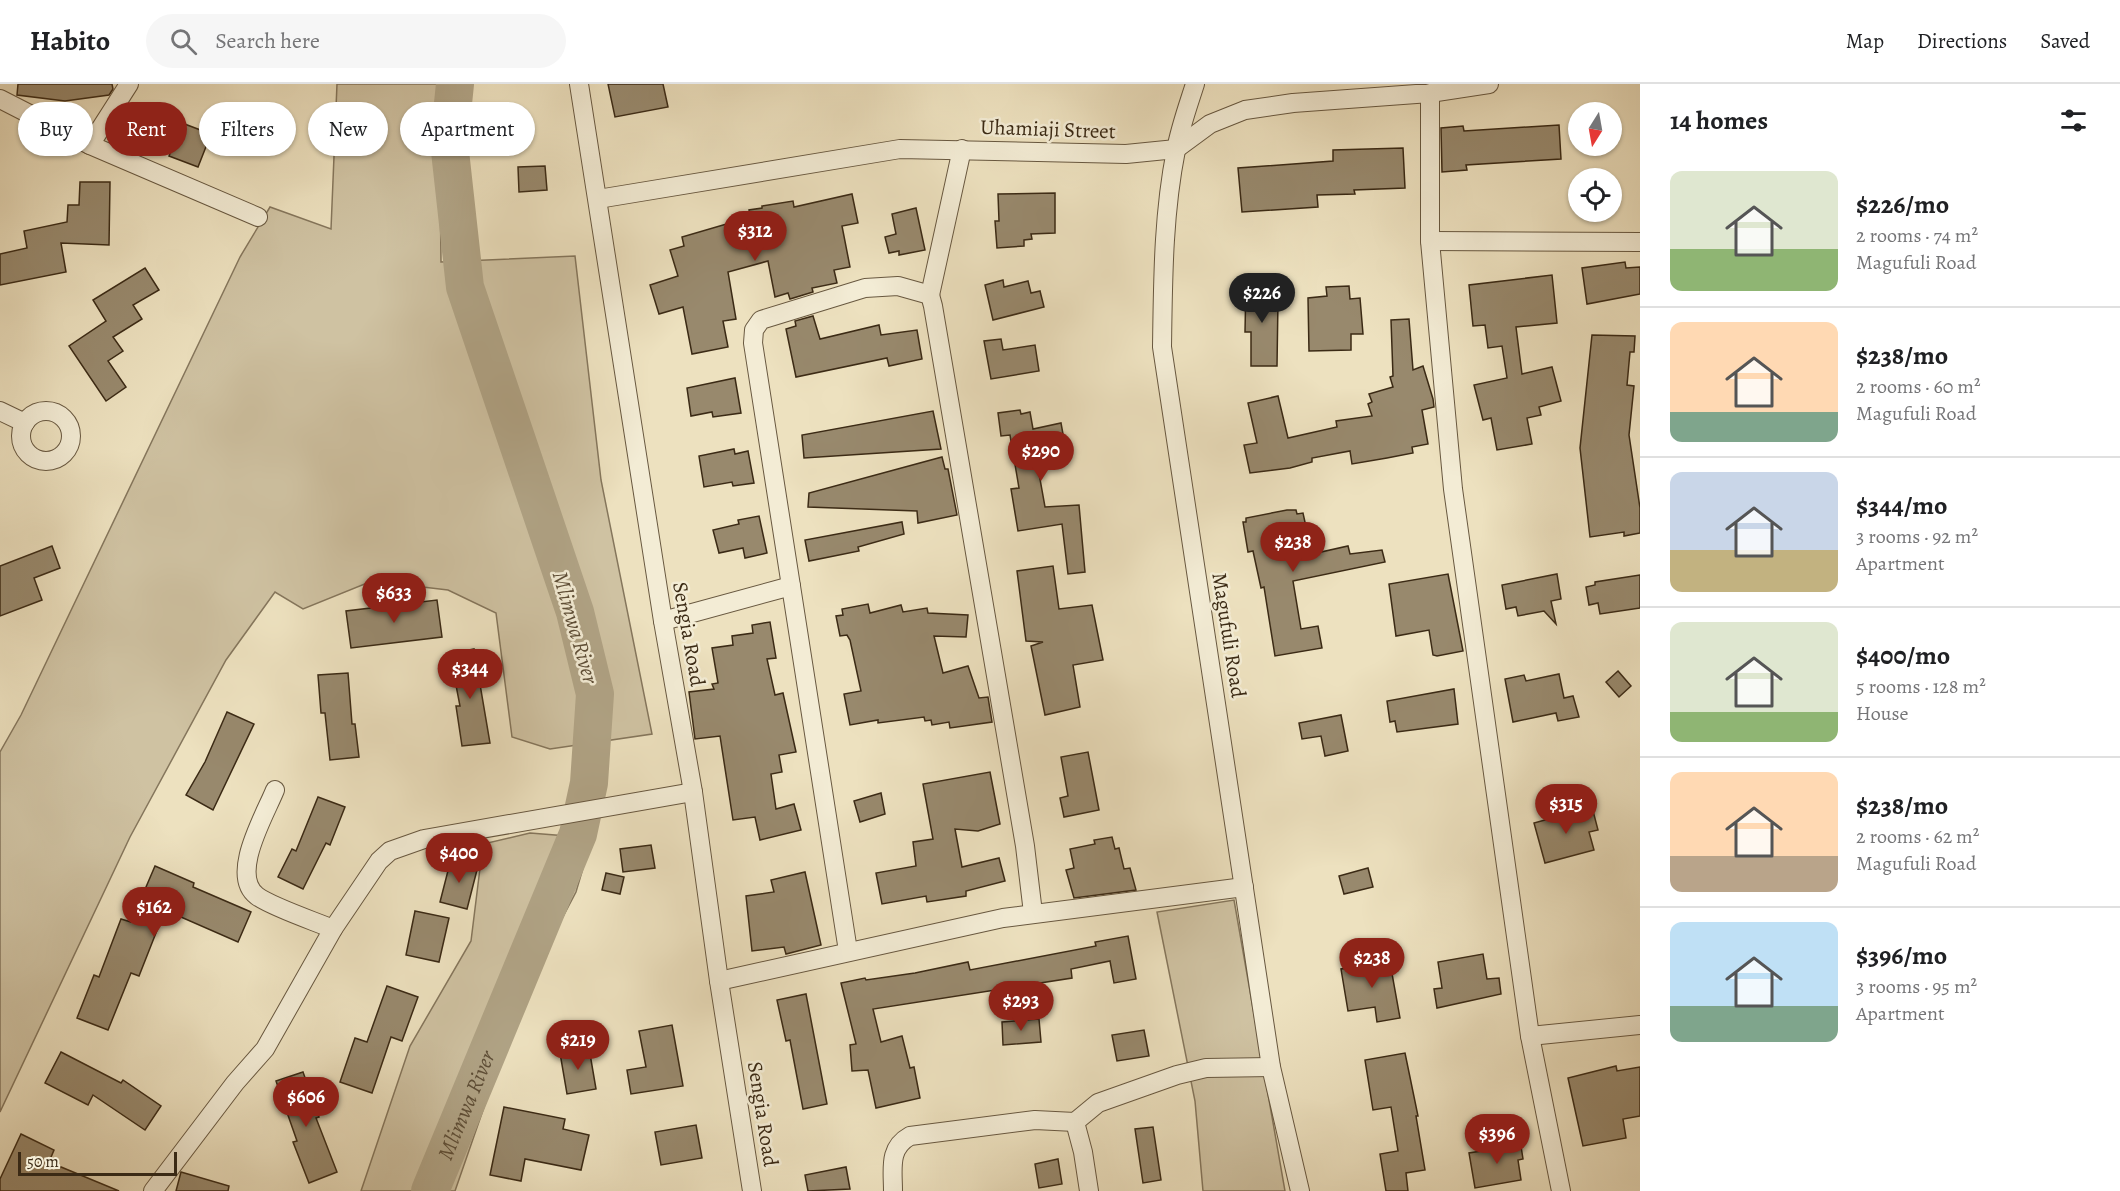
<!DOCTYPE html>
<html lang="en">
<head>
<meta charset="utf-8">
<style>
	body { margin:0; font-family:Alegreya,serif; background:#f6f6f6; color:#202124; height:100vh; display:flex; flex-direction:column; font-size:22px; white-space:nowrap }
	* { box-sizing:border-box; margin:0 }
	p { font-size:20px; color:#757577 }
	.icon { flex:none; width:33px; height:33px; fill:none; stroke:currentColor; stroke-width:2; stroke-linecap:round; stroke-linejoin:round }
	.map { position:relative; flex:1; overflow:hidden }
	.panel { display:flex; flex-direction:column; background:#fff; width:480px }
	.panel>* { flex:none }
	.guide { position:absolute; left:18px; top:18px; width:570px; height:54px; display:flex; gap:12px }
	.needle { width:39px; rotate:191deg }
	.buttons { position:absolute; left:1568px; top:18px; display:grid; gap:12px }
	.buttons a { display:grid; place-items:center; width:54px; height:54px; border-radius:50%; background:#fff; box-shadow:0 2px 4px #0004; font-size:30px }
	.scale { position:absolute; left:18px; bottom:15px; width:159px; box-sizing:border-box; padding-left:6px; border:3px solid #3b2a15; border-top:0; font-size:16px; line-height:21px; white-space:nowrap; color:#3b2a15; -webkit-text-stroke:4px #f3ecd5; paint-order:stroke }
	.price { position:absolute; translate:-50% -51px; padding:0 14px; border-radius:21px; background:#8f2418; color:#fff; font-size:20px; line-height:39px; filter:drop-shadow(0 2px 3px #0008) }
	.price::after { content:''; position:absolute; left:50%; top:36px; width:18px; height:14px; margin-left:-9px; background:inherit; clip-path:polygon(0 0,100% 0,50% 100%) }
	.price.selected { background:#222; color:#fff }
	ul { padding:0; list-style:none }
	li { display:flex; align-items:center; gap:18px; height:150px; padding:0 30px }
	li+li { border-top:2px solid #e0e0e0 }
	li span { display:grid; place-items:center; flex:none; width:168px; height:120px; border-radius:12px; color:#555 }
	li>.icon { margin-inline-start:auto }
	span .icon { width:72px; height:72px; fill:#fffc; stroke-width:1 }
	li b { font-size:26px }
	h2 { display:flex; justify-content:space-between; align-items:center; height:72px; padding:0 30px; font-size:26px }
	.pill { padding:0 21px; border-radius:27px; background:#fff; box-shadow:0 2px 4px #0004; font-size:21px; line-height:54px }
	.pill.selected { background:#8f2418; color:#fff }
	header { display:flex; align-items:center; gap:36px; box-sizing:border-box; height:84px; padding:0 30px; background:#fff; border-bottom:2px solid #e0e0e0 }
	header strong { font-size:28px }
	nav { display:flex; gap:33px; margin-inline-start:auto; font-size:21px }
	.search { width:420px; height:54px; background:#f6f6f6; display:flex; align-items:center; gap:15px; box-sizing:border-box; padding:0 21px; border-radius:33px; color:#757577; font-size:22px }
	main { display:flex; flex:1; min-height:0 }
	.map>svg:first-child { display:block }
	.green { fill:#cfc2a2; stroke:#85765c; stroke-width:1.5 }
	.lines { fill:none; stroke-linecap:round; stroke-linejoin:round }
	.river { stroke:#b0a385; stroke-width:38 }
	.building { fill:#98896d; stroke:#3b2a15; stroke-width:1.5 }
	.street-casing { stroke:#685840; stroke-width:20 }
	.street { stroke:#f3ecd5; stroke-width:18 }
	.labels { text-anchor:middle; stroke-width:5; stroke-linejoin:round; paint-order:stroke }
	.street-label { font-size:21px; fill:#3b2a15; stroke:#f3ecd5 }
	.water-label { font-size:22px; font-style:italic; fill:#5e4e37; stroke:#f3ecd5 }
</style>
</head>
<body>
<header>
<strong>Habito</strong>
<div class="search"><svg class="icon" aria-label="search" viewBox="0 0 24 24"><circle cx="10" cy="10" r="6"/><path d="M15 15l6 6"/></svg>Search here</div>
<nav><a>Map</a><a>Directions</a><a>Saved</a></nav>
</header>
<main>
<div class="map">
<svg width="1640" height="1107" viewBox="0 0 1640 1107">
	<rect width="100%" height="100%" fill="#ede1bf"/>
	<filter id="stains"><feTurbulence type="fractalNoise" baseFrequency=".00333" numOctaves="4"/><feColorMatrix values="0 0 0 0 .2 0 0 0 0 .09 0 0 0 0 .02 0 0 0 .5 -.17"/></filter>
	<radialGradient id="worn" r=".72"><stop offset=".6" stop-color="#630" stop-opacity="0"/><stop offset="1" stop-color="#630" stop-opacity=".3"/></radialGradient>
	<g class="green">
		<path d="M337,0H439L441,178L575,172L601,396L652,650L550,665L512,653L496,529L448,506L372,497L303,525L275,508L226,576L130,753L0,1028V668L21,631L240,173L270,123L331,145Z"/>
		<path d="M530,749L592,754L576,808L525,905L455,1107H361L410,962L471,857L483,760Z"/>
		<path d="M1234,816L1285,1107H1203L1195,1017L1157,828Z"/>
	</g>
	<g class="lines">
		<path class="river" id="s1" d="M430,1107L578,750L589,699L595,610L575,528L465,203L449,58L455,0"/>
	</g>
	<g class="building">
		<path d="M18,0H112L113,5L109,11L65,17L17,11Z"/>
		<path d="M608,0H663L668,23L615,33Z"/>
		<path d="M182,39L211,50L198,83L169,72Z"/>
		<path d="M1559,41L1561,75L1466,81L1467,86L1442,88L1441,44L1463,42L1464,47Z"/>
		<path d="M1403,64L1405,104L1354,106L1355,110L1317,111L1318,123L1242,128L1238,84L1333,77V66Z"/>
		<path d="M545,82L547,106L519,108L518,83Z"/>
		<path d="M80,98H110L109,161L61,159L66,188L0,201V170L27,164L24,147L67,138L68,121H79Z"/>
		<path d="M1055,109V149L1031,150L1032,155L1024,156V162L997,164L995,137H999L998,110Z"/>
		<path d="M852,110L858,139L842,142L850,183L834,186L837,199L812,204L813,208L790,215L788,209L775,213L768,177L728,188L736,235L723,237L728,263L692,270L683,223L659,230L650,201L678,192L670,166L684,162L682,153L730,139L729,136L750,133L749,126L762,124V122L793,117L794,123Z"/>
		<path d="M916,124L925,166L899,171V167L889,169L885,153L896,150L892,130Z"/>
		<path d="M1625,178L1626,184L1640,183V210L1587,220L1582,184Z"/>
		<path d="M145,184L159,206L133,221L142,235L113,253L123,267L108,277L126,303L106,317L69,262L106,237L93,216Z"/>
		<path d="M1552,191L1557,239L1516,243L1522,290L1552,283L1561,317L1539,323L1541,331L1527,334L1532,360L1497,366L1491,334L1483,336L1474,301L1507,294L1502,262L1488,264L1485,241L1473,242L1469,201Z"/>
		<path d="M1003,196L1004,203L1028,197L1031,209L1040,207L1044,223L993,236L985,201Z"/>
		<path d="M1246,197L1270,198V217L1278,216L1277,282H1251V248H1245Z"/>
		<path d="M1349,202L1350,215L1360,214L1363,250H1351V266L1309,267L1308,214L1327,212L1326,203Z"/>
		<path d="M813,232L820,255L879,241L881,251L917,246L922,275L889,282L887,274L796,293L786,245L796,242L795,237Z"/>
		<path d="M1409,235L1413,286L1423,282L1433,315L1434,323L1422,326L1428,360L1412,363L1413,369L1387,374L1352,380L1350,367L1312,374V378L1290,384L1250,389L1244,361L1257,359L1248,319L1278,312L1288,354L1337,343L1336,337L1372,332L1368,320L1372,318L1369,310L1393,303L1390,293L1393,292L1391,236Z"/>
		<path d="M1592,251L1635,252L1634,268H1630L1627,301L1634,302L1629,351L1640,424V449L1624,452V448L1590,453L1580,364Z"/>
		<path d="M1001,255L1003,266L1035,261L1039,287L991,295L984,257Z"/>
		<path d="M735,294L741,329L713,333L712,328L691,332L687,304Z"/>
		<path d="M1020,326L1021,330L1030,328L1033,345L1061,339L1068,378L1038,384L1045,423L1079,421L1085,488L1068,490L1062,440L1018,447L1011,405L1019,404L1010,351L1001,352L998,329Z"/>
		<path d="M933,327L941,365L804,374L802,351Z"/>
		<path d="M734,365L735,370L748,367L754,399L733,402L732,398L704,403L699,372Z"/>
		<path d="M942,373L945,385H948L957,431L918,439L917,427L808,423L809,409Z"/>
		<path d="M1287,426H1296L1297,430L1303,429L1312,470L1348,462L1350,470L1382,466L1385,478L1293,497L1301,545L1318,542L1322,564L1275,572L1264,503L1261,504L1253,467L1248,468L1243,438H1246V434Z"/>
		<path d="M759,432L767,469L745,474L743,464L719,469L713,446L739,440L738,436Z"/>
		<path d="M902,438L904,450L858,463L859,467L809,477L805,456Z"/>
		<path d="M52,462L60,484L34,494L42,516L0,532V482Z"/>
		<path d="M1053,482L1059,525L1092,521L1103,576L1073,581L1080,623L1045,631L1031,562L1043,558L1026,557L1017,487Z"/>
		<path d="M1448,490L1463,567L1437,572L1433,571L1429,546L1396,552L1389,500Z"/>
		<path d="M1557,490L1561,515L1551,517L1556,540L1544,527L1518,532L1516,523L1506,525L1502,501Z"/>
		<path d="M1640,491V524L1600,530L1598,519L1589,521L1586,503L1595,501V498Z"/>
		<path d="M437,516L442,553L351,564L346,527Z"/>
		<path d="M868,520L870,529L901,521L903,528L927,524L928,529L968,531L966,553L934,552L943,589L968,582L979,614L988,613L992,638L950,644L949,638L932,641L931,636L925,637L924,633L878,639V636L850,641L844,610L861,607L850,556L847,551L840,552L836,532L843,531L842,525Z"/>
		<path d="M770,538L776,574L767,575L775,611L783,609L796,668L779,671L782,688L771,690L776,725L794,720L801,746L760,756L755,733L733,736L720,652L695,655L689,608L714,605L712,600L718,599L712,564L733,561L732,552L753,549L752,541Z"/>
		<path d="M474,565L490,659L462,662L456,622H460L450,570Z"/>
		<path d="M1618,587L1631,602L1619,613L1606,598Z"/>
		<path d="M348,589L352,640H355L359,673L330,676L325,629H321L318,591Z"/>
		<path d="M1559,590L1564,614L1573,612L1579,633L1558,637L1556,629L1513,638L1505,595L1524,591L1526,597Z"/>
		<path d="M1454,605L1458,640L1397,648L1395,637L1390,638L1387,617Z"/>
		<path d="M227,628L254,640L213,726L186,711L205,678Z"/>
		<path d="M1341,631L1348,667L1325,672L1321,652L1302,655L1299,639Z"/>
		<path d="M1088,668L1099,726L1064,733L1060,714L1068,712L1061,673Z"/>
		<path d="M990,688L1000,740L978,747L955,745L962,783L999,774L1005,797L966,807V812L927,818L926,812L882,820L876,789L916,782L913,758L933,755L923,700Z"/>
		<path d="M881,709L885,730L860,738L854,717Z"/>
		<path d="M318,713L345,723L330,761L326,759L303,805L278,793L292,765L296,767Z"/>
		<path d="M1592,723L1598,746L1589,748L1594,766L1545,779L1534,739Z"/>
		<path d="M1112,753L1115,765L1119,764L1124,785L1130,784L1136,806L1074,814L1066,786L1074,784L1070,765L1095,760L1094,756Z"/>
		<path d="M651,761L655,784L623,788L620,765Z"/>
		<path d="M451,775L478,782L467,825L440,818Z"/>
		<path d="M155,782L194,799L193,803L251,828L238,858L165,826L139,892L131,889L108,946L77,934L94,891L99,893L121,835L131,838Z"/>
		<path d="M1368,784L1373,803L1344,810L1339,792Z"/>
		<path d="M805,788L821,861L786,870L784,863L752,867L746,812L774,808L771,796Z"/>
		<path d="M606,789L624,793L620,810L602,806Z"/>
		<path d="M415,827L449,834L439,878L406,871Z"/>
		<path d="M1128,852L1136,895L1114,899L1110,877L1071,885L1072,894L873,925L881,958L902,952L910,984L914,983L920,1014L876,1024L868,986L852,987L850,961L856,960L841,899L865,894L866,896L915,889L968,878L970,886L1096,862L1095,858Z"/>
		<path d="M1483,870L1487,895L1499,894L1501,910L1437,924L1434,905L1442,904L1438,878Z"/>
		<path d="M1389,873L1400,934L1377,938L1375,923L1348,927L1341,885L1367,881V877Z"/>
		<path d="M387,902L418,913L402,957L391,953L372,1009L340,998L355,954L367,958Z"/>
		<path d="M806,910L827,1020L803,1025L790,956L786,957L777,916Z"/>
		<path d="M1039,935L1041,958L1003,961L1002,938Z"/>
		<path d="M672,941L683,1002L631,1010L627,986L646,983L639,947Z"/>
		<path d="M1144,946L1149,972L1117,977L1112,951Z"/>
		<path d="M589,964L596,1005L567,1010L560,969Z"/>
		<path d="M61,968L121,999L123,996L161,1022L145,1046L93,1011L88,1021L45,999Z"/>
		<path d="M1405,969L1418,1032H1416L1425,1086L1406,1089L1408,1107H1386L1380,1070L1398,1067L1391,1023L1373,1026L1365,976Z"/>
		<path d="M1616,982L1617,987L1640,983V1032L1623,1035L1626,1054L1583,1062L1568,994Z"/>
		<path d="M303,988L319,1033L316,1034L337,1088L309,1099L293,1058L297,1057L276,997Z"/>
		<path d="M504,1023L565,1035L563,1045L589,1051L581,1086L525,1075L521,1097L490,1091Z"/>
		<path d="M696,1041L702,1074L661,1081L655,1048Z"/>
		<path d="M1153,1043L1161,1096L1143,1099L1135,1045Z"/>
		<path d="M21,1050L54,1066L49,1078L119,1107H0V1095Z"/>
		<path d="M1520,1056L1523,1075L1518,1076L1521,1096L1475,1104L1469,1069L1495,1065L1494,1060Z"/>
		<path d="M1058,1075L1062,1100L1039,1104L1035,1080Z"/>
		<path d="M846,1083L850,1105L808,1107L805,1091Z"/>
		<path d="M181,1088L229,1102L228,1107H176Z"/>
	</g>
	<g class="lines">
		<defs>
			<g id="street">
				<path d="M579,0L663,537L693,708L719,897L752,1107"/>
				<path d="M1195,0C1188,22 1180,44 1176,66C1163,131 1163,197 1162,263L1271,983L1300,1107"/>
				<path d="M1430,9V157L1453,405L1530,952L1561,1107"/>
				<path d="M0,15L90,61L258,133"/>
				<path d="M90,61L129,0"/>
				<path d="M598,115L900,65L1126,70L1176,65L1210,40L1245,26L1293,19L1430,9L1489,0"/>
				<path d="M1430,157L1640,158"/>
				<path d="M930,211L962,65"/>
				<path d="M0,327L25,339"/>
				<circle cx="46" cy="352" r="25"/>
				<path d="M663,537L791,502"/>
				<path d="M275,706C265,731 229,791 257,812C272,823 314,837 333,845"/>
				<path d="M848,867L753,259L754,246L761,236L865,204L898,202L930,211L933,222L1025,762L1033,829"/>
				<path d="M719,897L1003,834L1244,803"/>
				<path d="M1530,952L1640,941"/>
				<path d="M153,1107L235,999L265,965L333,845L379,777L390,767L424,755L693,708"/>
				<path d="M893,1107C893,1085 888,1064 910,1052L1035,1036L1075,1038"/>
				<path d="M1089,1107L1083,1068L1075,1038L1098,1019L1177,991L1206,984L1271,983"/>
			</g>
		</defs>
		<use href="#street" class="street-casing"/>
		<use href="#street" class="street"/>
	</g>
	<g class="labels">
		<g class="street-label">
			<text transform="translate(1048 45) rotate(2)" y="7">Uhamiaji Street</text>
			<text transform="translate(689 550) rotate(80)" y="7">Sengia Road</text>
			<text transform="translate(1229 551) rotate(81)" y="7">Magufuli Road</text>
			<text transform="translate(763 1030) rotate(81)" y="7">Sengia Road</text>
		</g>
		<g class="water-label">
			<text transform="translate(576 543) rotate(74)" y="8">Mlimwa River</text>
			<text dy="8" stroke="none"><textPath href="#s1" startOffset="93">Mlimwa River</textPath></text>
		</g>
	</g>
	<rect width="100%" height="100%" filter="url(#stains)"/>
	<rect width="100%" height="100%" fill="url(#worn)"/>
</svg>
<div class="buttons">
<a><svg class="needle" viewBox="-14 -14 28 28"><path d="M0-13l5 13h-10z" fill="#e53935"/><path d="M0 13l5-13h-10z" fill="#757577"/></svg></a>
<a><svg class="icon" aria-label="locate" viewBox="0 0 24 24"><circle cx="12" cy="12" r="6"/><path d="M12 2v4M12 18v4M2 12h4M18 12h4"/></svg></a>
</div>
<div class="scale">50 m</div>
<b class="price" style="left:755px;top:178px">$312</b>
<b class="price selected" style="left:1262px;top:240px">$226</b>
<b class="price" style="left:1041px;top:398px">$290</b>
<b class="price" style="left:1293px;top:489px">$238</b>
<b class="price" style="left:394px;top:540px">$633</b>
<b class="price" style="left:470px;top:616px">$344</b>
<b class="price" style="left:1566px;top:751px">$315</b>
<b class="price" style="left:459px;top:800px">$400</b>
<b class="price" style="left:154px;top:854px">$162</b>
<b class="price" style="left:1372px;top:905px">$238</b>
<b class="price" style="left:1021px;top:948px">$293</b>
<b class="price" style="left:578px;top:987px">$219</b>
<b class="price" style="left:306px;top:1044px">$606</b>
<b class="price" style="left:1497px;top:1081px">$396</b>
<div class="guide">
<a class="pill">Buy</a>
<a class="pill selected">Rent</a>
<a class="pill">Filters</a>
<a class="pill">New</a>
<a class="pill">Apartment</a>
</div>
</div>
<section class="panel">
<h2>14 homes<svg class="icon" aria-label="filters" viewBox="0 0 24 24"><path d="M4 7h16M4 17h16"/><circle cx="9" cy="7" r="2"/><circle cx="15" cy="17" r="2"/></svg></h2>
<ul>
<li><span style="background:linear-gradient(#dfe7d0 65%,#8fb573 0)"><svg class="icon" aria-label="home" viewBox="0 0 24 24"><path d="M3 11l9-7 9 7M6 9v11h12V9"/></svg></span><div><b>$226/mo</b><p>2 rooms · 74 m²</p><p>Magufuli Road</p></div></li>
<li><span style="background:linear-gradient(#ffd9b3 75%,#7fa58c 0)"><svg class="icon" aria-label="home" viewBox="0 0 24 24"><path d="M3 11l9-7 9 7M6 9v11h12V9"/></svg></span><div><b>$238/mo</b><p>2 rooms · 60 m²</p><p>Magufuli Road</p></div></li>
<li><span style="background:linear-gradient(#c9d6e8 65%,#c2b280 0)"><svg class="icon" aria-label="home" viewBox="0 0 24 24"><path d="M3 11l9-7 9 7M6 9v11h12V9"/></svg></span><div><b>$344/mo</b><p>3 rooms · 92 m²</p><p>Apartment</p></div></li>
<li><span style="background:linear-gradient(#dfe7d0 75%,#8fb573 0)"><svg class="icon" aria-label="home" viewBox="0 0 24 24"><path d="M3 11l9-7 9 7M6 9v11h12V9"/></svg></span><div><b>$400/mo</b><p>5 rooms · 128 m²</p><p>House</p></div></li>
<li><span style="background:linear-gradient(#ffd9b3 70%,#b9a48a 0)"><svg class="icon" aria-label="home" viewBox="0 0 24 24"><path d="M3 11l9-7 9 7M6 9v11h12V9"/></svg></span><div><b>$238/mo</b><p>2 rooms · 62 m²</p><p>Magufuli Road</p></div></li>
<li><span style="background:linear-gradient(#bfe0f5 70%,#7fa58c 0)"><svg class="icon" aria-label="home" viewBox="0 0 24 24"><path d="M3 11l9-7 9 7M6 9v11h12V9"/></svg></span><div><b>$396/mo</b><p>3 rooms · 95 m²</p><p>Apartment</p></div></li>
</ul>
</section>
</main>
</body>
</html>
